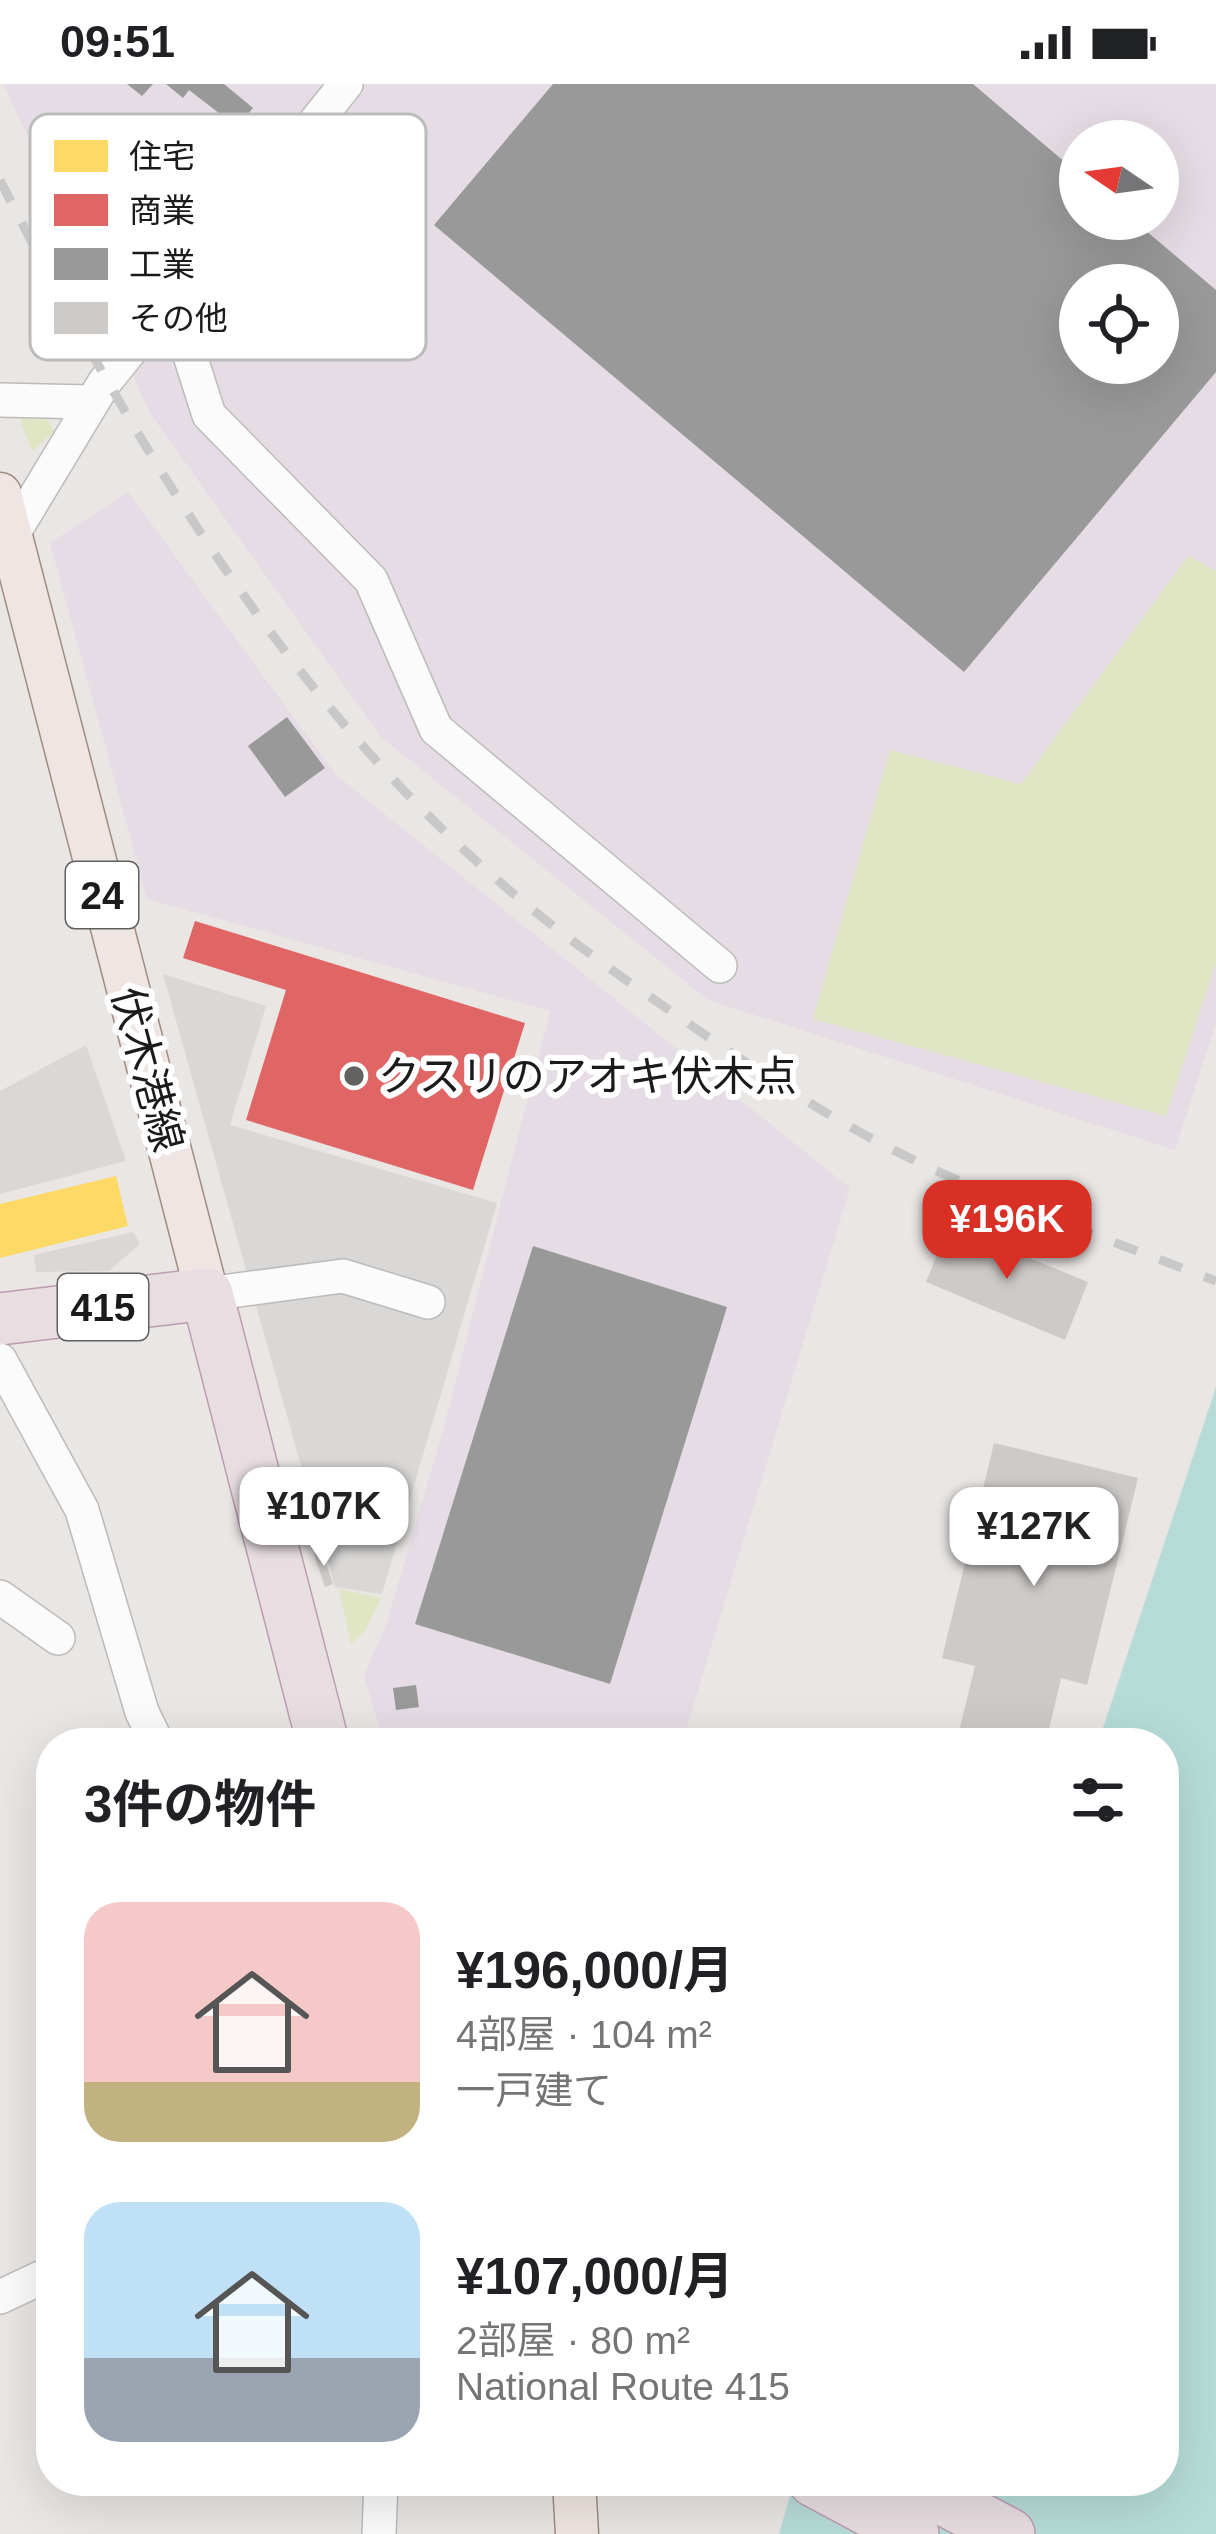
<!DOCTYPE html>
<html lang="ja">
<head>
<meta charset="utf-8">
<style>
	body { margin:0; font-family:Helvetica,"Noto Sans JP",sans-serif; background:#f2f2f2; color:#202124; height:100vh; display:flex; flex-direction:column; font-size:45px; white-space:nowrap }
	* { box-sizing:border-box; margin:0 }
	p { font-size:39px; color:#757577 }
	.icon { flex:none; width:66px; height:66px; fill:none; stroke:currentColor; stroke-width:2; stroke-linecap:round; stroke-linejoin:round }
	.map { position:relative; flex:1; overflow:hidden }
	.details { position:absolute; left:36px; top:1644px; width:1143px; height:768px; display:flex; flex-direction:column; background:#fff; border-radius:48px; box-shadow:0 12px 48px #0002 }
	.details>* { flex:none }
	.needle { width:78px; rotate:283deg }
	.fabs { position:absolute; left:1059px; top:36px; display:grid; gap:24px }
	.fabs a { display:grid; place-items:center; width:120px; height:120px; border-radius:50%; background:#fff; box-shadow:0 12px 48px #0002; font-size:60px }
	.price { position:absolute; translate:-50% -102px; padding:0 27px; border-radius:24px; background:#fff; color:#222; font-size:39px; line-height:78px; filter:drop-shadow(0 3px 6px #0008) }
	.price::after { content:''; position:absolute; left:50%; top:72px; width:36px; height:27px; margin-left:-18px; background:inherit; clip-path:polygon(0 0,100% 0,50% 100%) }
	.price.active { background:#d93025; color:#fff }
	ul { padding:0; list-style:none }
	li { display:flex; align-items:center; gap:36px; height:300px; padding:0 48px }
	li span { display:grid; place-items:center; flex:none; width:336px; height:240px; border-radius:36px; color:#555 }
	li>.icon { margin-inline-start:auto }
	span .icon { width:144px; height:144px; fill:#fffc; stroke-width:1 }
	li b { font-size:51px }
	h2 { display:flex; justify-content:space-between; align-items:center; height:144px; padding:0 48px; font-size:51px }
	.status { display:flex; justify-content:space-between; align-items:center; height:84px; padding:0 60px; background:#fff; direction:ltr }
	.status svg { height:33px; fill:currentColor }
	.map>svg:first-child { display:block }
	.industrial { fill:#e6dce5; fill-rule:evenodd }
	.grass { fill:#e0e5c3 }
	.parking { fill:#d9d8d7 }
	.water { fill:#b7dcd8 }
	.homes { fill:#ffd966 }
	.shops { fill:#e06666 }
	.industry { fill:#999; fill-rule:evenodd }
	.building { fill:#cecac8 }
	.lines { fill:none; stroke-linecap:round; stroke-linejoin:round }
	.minor-casing { stroke:#bcbbba; stroke-width:36 }
	.major-casing { stroke:#9e8c82; stroke-width:45 }
	.highway-casing { stroke:#bc9cb0; stroke-width:54 }
	.minor { stroke:#fcfbfb; stroke-width:33 }
	.major { stroke:#efe6e3; stroke-width:42 }
	.highway { stroke:#e8dee2; stroke-width:51 }
	.rail { stroke:#c9c8c8; stroke-width:9; stroke-dasharray:24 24; stroke-linecap:butt }
	.poi-dot { fill:#636261; stroke:#fff; stroke-width:4.5 }
	.labels { text-anchor:middle; stroke-width:12; stroke-linejoin:round; paint-order:stroke }
	.shield { fill:#fff; stroke:#5f5f5f; stroke-width:3 }
	.shield-label { font-size:39px; font-weight:bold; fill:#1b1b1b }
	.street-label { font-size:42px; fill:#1b1b1b; stroke:#fff }
	.poi-label { font-size:42px; fill:#1b1b1b; stroke:#fff; text-anchor:start }
	.key { fill:#fff; stroke:#bbb; stroke-width:3 }
	.key-label { font-size:33px; fill:#1b1b1b }
</style>
</head>
<body>
<div class="status"><b>09:51</b><svg viewBox="0 0 49 12"><path d="M0 12V9h3v3zM5 12V6h3v6zM10 12V3h3v9zM15 12V0h3v12zM26 1h20v11H26zM47 4h2v5h-2z"/></svg></div>
<div class="map">
<svg width="1216" height="2450" viewBox="0 0 1216 2450">
	<rect width="100%" height="100%" fill="#e9e6e4"/>
	<g class="industrial">
		<path d="M4,0H1216V939L1175,1066L708,916L381,653L150,329ZM1080,57H1158V135H1080ZM1080,201H1158V279H1080Z"/>
		<path d="M128,408L336,691L850,1104L686,1646L691,1659H384L364,1592L387,1538L442,1350L550,927L147,815L50,459Z"/>
	</g>
	<g class="grass">
		<path d="M20,335H47L54,347L32,368Z"/>
		<path d="M1188,472L1216,487V878L1166,1032L813,935L890,666L1021,700Z"/>
		<path d="M339,1505L381,1514L366,1545L351,1560Z"/>
	</g>
	<g class="parking">
		<path d="M163,890L266,922L230,1041L497,1119L382,1510L335,1503Z"/>
		<path d="M86,961L126,1077L0,1110V1007Z"/>
		<path d="M133,1148L140,1160L109,1187L36,1188L34,1171Z"/>
	</g>
	<path class="water" d="M1216,1303V2450H779L794,2397H1164V1659H1098Z"/>
	<path class="homes" d="M116,1092L128,1142L0,1174V1120Z"/>
	<path class="shops" d="M195,837L525,939L473,1106L246,1036L286,906L183,874Z"/>
	<g class="industry">
		<path d="M127,0H153L142,12Z"/>
		<path d="M166,0H224L253,24L237,43L189,6L183,14Z"/>
		<path d="M553,0H973L1080,91V135H1132L1216,206V288L964,588L434,141ZM1080,201H1158V279H1080Z"/>
		<path d="M287,633L325,684L285,713L248,662Z"/>
		<path d="M533,1162L727,1223L610,1600L415,1540Z"/>
		<path d="M416,1601L419,1623L396,1626L393,1604Z"/>
	</g>
	<g class="building">
		<path d="M949,1141L1088,1198L1065,1256L926,1198Z"/>
		<path d="M994,1359L1138,1394L1087,1601L1061,1594L1046,1659H956L975,1582L942,1574Z"/>
		<path d="M322,1467L333,1500L325,1503L314,1470Z"/>
	</g>
	<g class="lines">
		<defs>
			<g id="minor">
				<path d="M172,215L209,331L371,496L436,645L720,882"/>
				<path d="M0,316L90,318"/>
				<path d="M5,463L104,299L346,0"/>
				<path d="M207,1210L343,1192L428,1218"/>
				<path d="M0,1276L82,1426L142,1628L157,1659"/>
				<path d="M0,1513L58,1554"/>
				<path d="M0,2213L51,2189"/>
				<path d="M379,2450L381,2397"/>
			</g>
			<g id="major">
				<path d="M0,410L207,1210"/>
				<path d="M574,2397L577,2450"/>
			</g>
			<g id="highway">
				<path d="M0,1235L207,1210L323,1659"/>
				<path d="M814,2397L913,2450"/>
				<path d="M909,2397L1009,2450"/>
			</g>
		</defs>
		<use href="#minor" class="minor-casing"/>
		<use href="#major" class="major-casing"/>
		<use href="#highway" class="highway-casing"/>
		<use href="#minor" class="minor"/>
		<use href="#major" class="major"/>
		<use href="#highway" class="highway"/>
		<path class="rail" d="M0,96C129,352 281,609 501,799C558,849 620,892 682,935C765,993 853,1050 946,1091C1034,1130 1126,1162 1216,1197"/>
	</g>
	<circle class="poi-dot" cx="354" cy="992" r="12"/>
	<g class="labels">
		<g class="shield">
			<rect x="66" y="778" width="72" height="66" rx="9"/>
			<rect x="58" y="1190" width="90" height="66" rx="9"/>
		</g>
		<g class="shield-label">
			<text x="102" y="825">24</text>
			<text x="103" y="1237">415</text>
		</g>
		<g class="street-label">
			<text transform="translate(148 985) rotate(75)" y="15">伏木港線</text>
		</g>
		<g class="poi-label">
			<text x="378" y="1007">クスリのアオキ伏木点</text>
		</g>
	</g>
	<rect x="30" y="30" width="396" height="246" rx="18" class="key"/>
	<rect x="54" y="56" width="54" height="32" fill="#ffd966"/>
	<rect x="54" y="110" width="54" height="32" fill="#e06666"/>
	<rect x="54" y="164" width="54" height="32" fill="#999"/>
	<rect x="54" y="218" width="54" height="32" fill="#cecac8"/>
	<g class="key-label">
		<text x="129" y="84">住宅</text>
		<text x="129" y="138">商業</text>
		<text x="129" y="192">工業</text>
		<text x="129" y="246">その他</text>
	</g>
</svg>
<div class="fabs">
<a><svg class="needle" viewBox="-14 -14 28 28"><path d="M0-13l5 13h-10z" fill="#e53935"/><path d="M0 13l5-13h-10z" fill="#757577"/></svg></a>
<a><svg class="icon" aria-label="locate" viewBox="0 0 24 24"><circle cx="12" cy="12" r="6"/><path d="M12 2v4M12 18v4M2 12h4M18 12h4"/></svg></a>
</div>
<b class="price active" style="left:1007px;top:1198px">¥196K</b>
<b class="price" style="left:324px;top:1485px">¥107K</b>
<b class="price" style="left:1034px;top:1505px">¥127K</b>
<section class="details">
<h2>3件の物件<svg class="icon" aria-label="filters" viewBox="0 0 24 24"><path d="M4 7h16M4 17h16"/><circle cx="9" cy="7" r="2"/><circle cx="15" cy="17" r="2"/></svg></h2>
<ul>
<li><span style="background:linear-gradient(#f6c9c9 75%,#c2b280 0)"><svg class="icon" aria-label="home" viewBox="0 0 24 24"><path d="M3 11l9-7 9 7M6 9v11h12V9"/></svg></span><div><b>¥196,000/月</b><p>4部屋 · 104 m²</p><p>一戸建て</p></div></li>
<li><span style="background:linear-gradient(#bfe0f5 65%,#9aa5b1 0)"><svg class="icon" aria-label="home" viewBox="0 0 24 24"><path d="M3 11l9-7 9 7M6 9v11h12V9"/></svg></span><div><b>¥107,000/月</b><p>2部屋 · 80 m²</p><p>National Route 415</p></div></li>
</ul>
</section>
</div>
</body>
</html>
